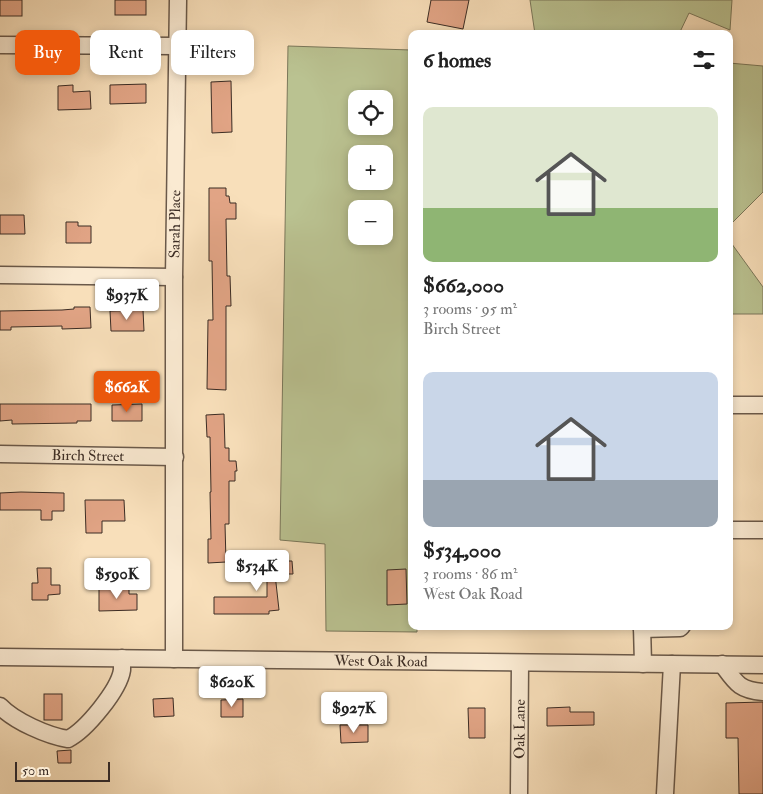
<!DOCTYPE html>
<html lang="en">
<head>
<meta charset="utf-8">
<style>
	body { margin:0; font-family:"IM FELL Double Pica",serif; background:#f6f6f6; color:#222; height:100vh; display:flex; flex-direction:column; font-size:19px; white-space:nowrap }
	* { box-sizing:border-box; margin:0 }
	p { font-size:16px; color:#767676 }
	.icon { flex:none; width:28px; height:28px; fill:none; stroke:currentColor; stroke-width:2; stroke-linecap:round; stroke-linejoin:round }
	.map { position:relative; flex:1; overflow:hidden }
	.sheet { position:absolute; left:408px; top:30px; width:325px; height:600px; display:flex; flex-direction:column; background:#fff; border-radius:10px; box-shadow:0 2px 8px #0003 }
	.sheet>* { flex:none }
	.hud { position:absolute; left:15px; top:30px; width:318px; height:45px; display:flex; gap:10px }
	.tools { position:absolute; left:348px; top:90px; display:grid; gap:10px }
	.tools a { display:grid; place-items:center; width:45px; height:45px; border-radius:10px; background:#fff; box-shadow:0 2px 8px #0003; font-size:25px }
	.scale { position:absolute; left:15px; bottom:12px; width:95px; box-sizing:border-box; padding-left:5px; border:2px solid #3b2c24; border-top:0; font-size:14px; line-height:18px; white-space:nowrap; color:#3b2c24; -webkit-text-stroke:4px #faead2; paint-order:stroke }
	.price { position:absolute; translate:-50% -42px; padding:0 11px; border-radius:5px; background:#fff; color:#222; font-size:16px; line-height:32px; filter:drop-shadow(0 1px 2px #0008) }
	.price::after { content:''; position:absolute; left:50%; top:30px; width:15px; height:11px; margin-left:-8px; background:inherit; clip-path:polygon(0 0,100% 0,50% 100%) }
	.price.active { background:#ea580c; color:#fff }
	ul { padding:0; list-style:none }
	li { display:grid; align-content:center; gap:10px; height:265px; padding:0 15px }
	li span { display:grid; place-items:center; height:155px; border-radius:10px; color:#555 }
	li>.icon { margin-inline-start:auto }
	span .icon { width:90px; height:90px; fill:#fffc; stroke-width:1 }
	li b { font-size:21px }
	h2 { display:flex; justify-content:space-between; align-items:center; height:60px; padding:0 15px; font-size:21px }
	.chip { padding:0 18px; border-radius:10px; background:#fff; box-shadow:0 2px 8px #0003; font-size:18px; line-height:45px }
	.chip.active { background:#ea580c; color:#fff }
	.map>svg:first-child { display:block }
	.green { fill:#bac291; stroke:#7a775a; fill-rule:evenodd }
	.building { fill:#e1a485; stroke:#3b2c24 }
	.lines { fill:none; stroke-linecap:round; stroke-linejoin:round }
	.minor-casing { stroke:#6a594a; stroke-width:19 }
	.minor { stroke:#faead2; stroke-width:16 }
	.labels { text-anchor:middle; stroke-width:4; stroke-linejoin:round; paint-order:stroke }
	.street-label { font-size:15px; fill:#3b2c24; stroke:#faead2 }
</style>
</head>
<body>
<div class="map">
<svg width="763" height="794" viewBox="0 0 763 794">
	<rect width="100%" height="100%" fill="#f8dfba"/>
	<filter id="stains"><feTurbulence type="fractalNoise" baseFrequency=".004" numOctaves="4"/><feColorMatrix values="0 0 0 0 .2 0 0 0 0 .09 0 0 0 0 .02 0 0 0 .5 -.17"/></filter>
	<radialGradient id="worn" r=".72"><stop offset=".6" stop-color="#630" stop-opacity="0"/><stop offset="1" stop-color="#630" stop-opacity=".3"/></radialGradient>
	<g class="green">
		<path d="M530,0H732L730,30L689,13L679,34H535Z"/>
		<path d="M288,46L411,50V626H417V632L326,631L325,544L280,540ZM356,99H384V126H356ZM356,154H384V181H356ZM356,209H384V236H356Z"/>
		<path d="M729,63L763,66V192L729,226Z"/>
		<path d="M729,240L763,287V314H729Z"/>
	</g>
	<g class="building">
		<rect x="0" y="0" width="22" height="16"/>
		<rect x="115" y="0" width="31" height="15"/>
		<path d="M431,0H469L463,29L427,22Z"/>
		<path d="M231,81L232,132L212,133L211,82Z"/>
		<path d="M146,84V103L110,104V85Z"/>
		<path d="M73,85V92L90,91L91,109L58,110V86Z"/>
		<path d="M209,188H226V196H229L230,203H236V219H226L227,276H230L231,306H226V390L207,389L208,320H213L212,261H209Z"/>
		<path d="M0,215H24L25,234H0Z"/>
		<path d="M66,222H78V226H91V243H66Z"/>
		<path d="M74,307H90L91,328L62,329V326L11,327V330H0V311L62,310L74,309Z"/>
		<path d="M143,310L144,331H111L110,311Z"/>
		<path d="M0,404H91V421H77V423L12,424V420L0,421Z"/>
		<path d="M142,404V421H112V405Z"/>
		<path d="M224,414L225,448H229V461H236L237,471H235V481H229V524H225L226,562L208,563V539H211L210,492H211L210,437H207L206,415Z"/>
		<path d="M21,492L64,493V511H52V520H41V510H0V493Z"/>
		<path d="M85,500H124L125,521H102V533H86Z"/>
		<path d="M275,553V561H292L293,574H275L279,610L269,611V614H214V597H267V570L261,571V554Z"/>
		<path d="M37,568H51V585H60V594L48,595V600H32V583H38Z"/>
		<path d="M406,569L407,604L387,605V570Z"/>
		<path d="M99,589H129V594H137V610L99,611Z"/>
		<rect x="44" y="694" width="18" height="26"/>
		<path d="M173,698L174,716L154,717L153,699Z"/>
		<path d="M243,699V717H221V700Z"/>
		<path d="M763,702V794H739L738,738H726V703Z"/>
		<path d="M570,707V712H594V725L547,726V708Z"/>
		<path d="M468,708H485V738H469Z"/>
		<path d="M340,725H368V742L341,743Z"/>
		<path d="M71,750V763H58L57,751Z"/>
	</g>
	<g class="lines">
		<defs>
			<g id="minor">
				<path d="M0,45L178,46"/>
				<path d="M0,275L174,277"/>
				<path d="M729,405H763"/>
				<path id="s1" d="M0,454L175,457"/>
				<path d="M729,530H763"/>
				<path d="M642,626L643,664"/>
				<path d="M642,629L680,628L682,626"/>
				<path id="s2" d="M0,657L763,665"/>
				<path id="s3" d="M174,659V277L178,0"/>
				<path d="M722,664C736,683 739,690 763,692"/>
				<path d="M0,706C14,721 48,736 68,739C86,730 119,690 122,670C122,667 122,662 122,658"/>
				<path id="s4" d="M519,794L520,663"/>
				<path d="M665,794L672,664"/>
			</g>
		</defs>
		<use href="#minor" class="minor-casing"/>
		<use href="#minor" class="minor"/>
	</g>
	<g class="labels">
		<g class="street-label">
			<text dy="5" stroke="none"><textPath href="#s3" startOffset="435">Sarah Place</textPath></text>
			<text dy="5" stroke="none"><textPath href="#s1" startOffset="88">Birch Street</textPath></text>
			<text dy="5" stroke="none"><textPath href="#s2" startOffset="381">West Oak Road</textPath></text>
			<text dy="5" stroke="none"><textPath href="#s4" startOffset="65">Oak Lane</textPath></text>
		</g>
	</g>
	<rect width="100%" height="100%" filter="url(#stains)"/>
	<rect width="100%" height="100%" fill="url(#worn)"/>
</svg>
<div class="tools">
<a><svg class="icon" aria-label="locate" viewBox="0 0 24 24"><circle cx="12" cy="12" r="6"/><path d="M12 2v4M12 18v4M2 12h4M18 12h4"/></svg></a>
<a>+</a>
<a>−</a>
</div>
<div class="scale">50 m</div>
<b class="price" style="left:127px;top:321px">$937K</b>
<b class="price active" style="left:127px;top:413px">$662K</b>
<b class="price" style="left:257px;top:592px">$534K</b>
<b class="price" style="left:117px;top:600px">$590K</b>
<b class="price" style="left:232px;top:708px">$620K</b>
<b class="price" style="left:354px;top:734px">$927K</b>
<div class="hud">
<a class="chip active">Buy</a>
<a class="chip">Rent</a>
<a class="chip">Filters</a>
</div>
<section class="sheet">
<h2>6 homes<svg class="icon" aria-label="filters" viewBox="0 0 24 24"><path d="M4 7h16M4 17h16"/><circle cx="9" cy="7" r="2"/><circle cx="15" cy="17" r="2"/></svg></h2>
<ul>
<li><span style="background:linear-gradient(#dfe7d0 65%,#8fb573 0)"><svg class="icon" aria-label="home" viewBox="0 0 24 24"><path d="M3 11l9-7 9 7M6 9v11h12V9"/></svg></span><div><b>$662,000</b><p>3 rooms · 95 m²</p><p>Birch Street</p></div></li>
<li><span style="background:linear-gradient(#c9d6e8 70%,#9aa5b1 0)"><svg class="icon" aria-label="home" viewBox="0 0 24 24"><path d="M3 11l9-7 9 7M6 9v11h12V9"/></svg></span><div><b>$534,000</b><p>3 rooms · 86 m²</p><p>West Oak Road</p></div></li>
</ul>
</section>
</div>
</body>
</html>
